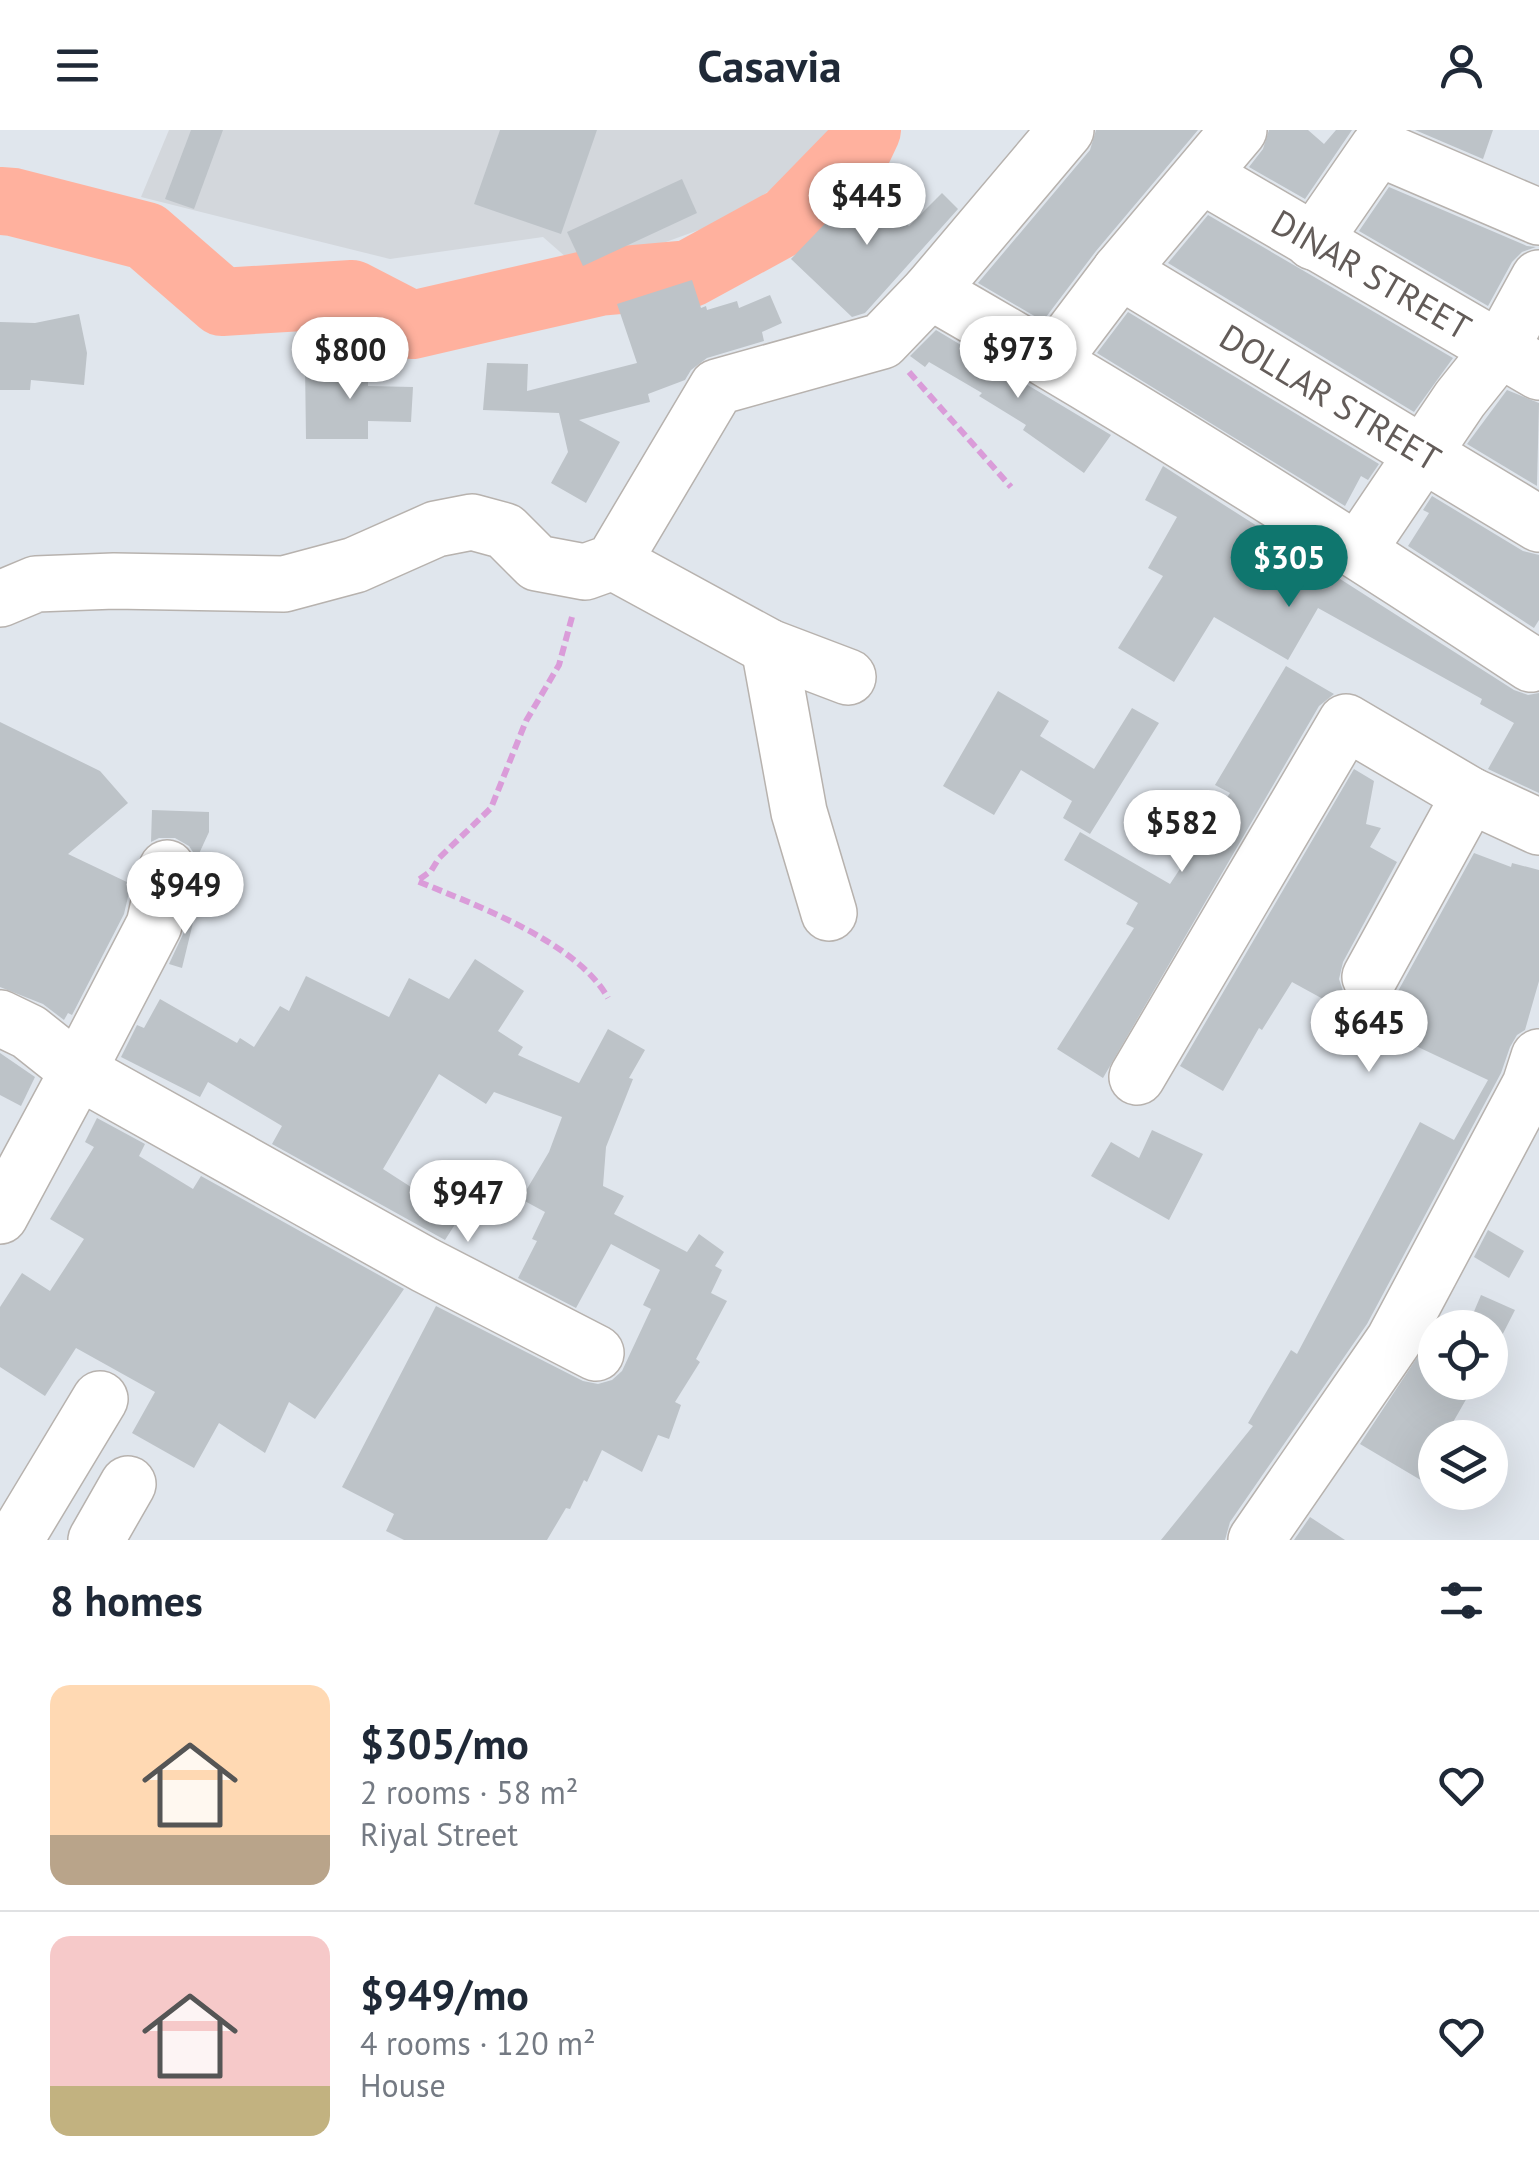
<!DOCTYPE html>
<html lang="en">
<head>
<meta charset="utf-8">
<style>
	body { margin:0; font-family:"PT Sans",sans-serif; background:#f2f2f3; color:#1f2937; height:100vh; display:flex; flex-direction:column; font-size:38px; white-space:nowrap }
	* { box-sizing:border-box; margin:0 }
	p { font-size:32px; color:#747a83 }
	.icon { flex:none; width:55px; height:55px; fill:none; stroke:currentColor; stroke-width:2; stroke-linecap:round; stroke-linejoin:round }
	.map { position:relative; height:1410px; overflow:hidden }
	.panel { display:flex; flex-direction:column; background:#fff; flex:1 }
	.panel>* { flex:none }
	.controls { position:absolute; left:1418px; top:1180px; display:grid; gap:20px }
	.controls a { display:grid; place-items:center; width:90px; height:90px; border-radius:50%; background:#fff; box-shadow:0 10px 40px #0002; font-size:50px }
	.price { position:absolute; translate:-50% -85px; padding:0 22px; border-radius:35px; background:#fff; color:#222; font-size:32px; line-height:65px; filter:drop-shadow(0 2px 5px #0008) }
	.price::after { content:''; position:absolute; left:50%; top:60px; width:30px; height:22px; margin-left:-15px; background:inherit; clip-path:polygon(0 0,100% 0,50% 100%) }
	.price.active { background:#0f766e; color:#fff }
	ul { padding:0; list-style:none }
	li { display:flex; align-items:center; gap:30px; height:250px; padding:0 50px }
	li+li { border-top:2px solid #e0e1e3 }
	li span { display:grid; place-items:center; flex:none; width:280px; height:200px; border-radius:20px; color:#555 }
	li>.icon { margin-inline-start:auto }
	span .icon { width:120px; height:120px; fill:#fffc; stroke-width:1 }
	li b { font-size:42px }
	h2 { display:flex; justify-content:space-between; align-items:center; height:120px; padding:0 50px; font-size:42px }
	header { display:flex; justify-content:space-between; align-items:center; height:130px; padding:0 50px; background:#fff; font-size:45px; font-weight:700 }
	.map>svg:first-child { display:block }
	.industrial { fill:#d3d7dc }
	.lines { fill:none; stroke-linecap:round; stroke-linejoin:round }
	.river { stroke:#ffb19e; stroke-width:68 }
	.building { fill:#bdc3c8 }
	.minor-casing { stroke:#b7b2ae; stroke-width:58 }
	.path { stroke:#da9cd9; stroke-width:6; stroke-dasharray:10 5; stroke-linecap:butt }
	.minor { stroke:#fff; stroke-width:55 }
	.labels { text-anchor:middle; stroke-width:8; stroke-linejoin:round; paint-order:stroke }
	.street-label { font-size:35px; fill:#635c59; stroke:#fff }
</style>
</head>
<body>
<header><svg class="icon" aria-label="menu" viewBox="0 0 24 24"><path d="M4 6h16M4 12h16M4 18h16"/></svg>Casavia<svg class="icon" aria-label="person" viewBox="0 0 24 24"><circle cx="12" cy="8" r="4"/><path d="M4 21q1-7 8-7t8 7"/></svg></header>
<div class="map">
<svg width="1539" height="1410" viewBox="0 0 1539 1410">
	<rect width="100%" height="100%" fill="#e0e6ed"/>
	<path class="industrial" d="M169,0H839L832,15L732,88L583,142L543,107L390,129L141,67Z"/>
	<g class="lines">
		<path class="river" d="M0,71L13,72L146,106L222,172L352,164L412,195L599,152L689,144L788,90L859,17L867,0"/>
	</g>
	<g class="building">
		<path d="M191,0H223L194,79L165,69Z"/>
		<path d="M500,0H597L561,104L474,74Z"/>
		<path d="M1096,0H1198L1096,121L1043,191L978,153L1090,20Z"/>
		<path d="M1269,0H1308L1324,14L1336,0H1352L1305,69L1249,37L1263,19Z"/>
		<path d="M1415,0H1493L1483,29Z"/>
		<path d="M682,49L697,83L583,136L567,102Z"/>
		<path d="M864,53L909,96L942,63L958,79L865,183L852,187L791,129Z"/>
		<path d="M1389,57L1527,116L1536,117L1522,122L1512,132L1488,176L1359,101Z"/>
		<path d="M1208,85L1453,228L1414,282L1168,133Z"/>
		<path d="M692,150L701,178L706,176L707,180L737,171L739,178L770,165L782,193L762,202L764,211L707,228L691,240L685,250L648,264L650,272L579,290L620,312L586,373L551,353L568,322L559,283L483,280L487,233L528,234L527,261L637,233L617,174Z"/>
		<path d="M1128,182L1379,334L1368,350L1361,346L1345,376L1097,223Z"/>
		<path d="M79,184L87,223L84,255L31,250L30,260H0V192L35,193Z"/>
		<path d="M936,200L1111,305L1084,343L1023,300L1026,295L979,266L982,263L929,232L925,237L910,226Z"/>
		<path d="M305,234H368V256L413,257L411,292L368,291V309H306Z"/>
		<path d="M1507,260L1539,273L1537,356L1467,314Z"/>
		<path d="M1163,336L1514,560L1528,565L1539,563V663L1488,639L1514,593L1480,574L1482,569L1318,478L1288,530L1214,487L1174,552L1118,518L1163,446L1148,438L1177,387L1145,370Z"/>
		<path d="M1432,366L1523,421L1539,425V490L1534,498L1408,416L1429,383L1423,380Z"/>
		<path d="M1286,536L1334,564L1319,576L1103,948L1057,919L1134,798L1126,794L1138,773L1064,730L1080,702L1170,754L1230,663L1215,655Z"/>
		<path d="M998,561L1049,591L1040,606L1094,639L1132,578L1159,593L1090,704L1063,688L1072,671L1021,640L994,685L943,656Z"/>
		<path d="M0,592L100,641L128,673L68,724L131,754L124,784L72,885L68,883L64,890L43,874L0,857Z"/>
		<path d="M1354,639L1374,651L1366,694L1381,698L1370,717L1397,732L1343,832L1339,849L1344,864L1356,875L1372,878L1385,874L1397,863L1474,723L1511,737L1512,733L1539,740V851L1525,900L1517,905L1510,917L1501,943L1367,1194L1230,1392L1225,1410H1161L1253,1296L1248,1293L1291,1220L1297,1224L1420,992L1454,1010L1488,950L1365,892L1292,852L1262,900L1259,898L1223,961L1180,936Z"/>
		<path d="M152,680L209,682V702L197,728L189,716L175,708H159L151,712Z"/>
		<path d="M192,768H199L182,838L169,834L184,802Z"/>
		<path d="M475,829L524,861L498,901L523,917L518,925L579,953L608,899L645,920L629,948L633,949L606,1017L603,1056L624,1066L614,1084L687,1122L699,1104L724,1122L715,1136L722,1140L711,1163L727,1171L696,1229L700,1232L675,1272L681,1275L669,1309L658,1305L642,1342L602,1320L587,1352L584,1350L570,1379L566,1378L547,1410H404L386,1401L394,1384L342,1357L436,1176L583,1251L598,1254L612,1250L622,1241L651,1179L643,1175L660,1140L611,1114L576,1178L518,1148L537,1111L532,1109L545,1082L521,1069L549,1022L562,987L494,962L486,974L439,944L383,1039L459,1088L445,1110L272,1014L282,996L208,952L200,967L121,927L137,895L144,898L160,869L237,913L240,908L254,917L280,876L289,881L306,846L389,887L409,848L449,869Z"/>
		<path d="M0,923L35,947L21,976L0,965Z"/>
		<path d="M97,988L145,1014L139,1026L193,1059L201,1046L404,1159L315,1289L289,1272L265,1323L219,1293L194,1338L132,1303L155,1262L76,1218L45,1266L0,1237V1177L22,1143L50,1161L84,1109L50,1089L94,1017L85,1012Z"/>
		<path d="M1152,1000L1203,1024L1169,1090L1091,1046L1111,1012L1139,1028Z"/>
		<path d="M1488,1100L1524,1121L1509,1148L1474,1127Z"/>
		<path d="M1481,1165L1515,1180L1490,1229V1198H1467Z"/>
		<path d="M1432,1205L1435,1206V1252H1476L1444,1308H1435V1334L1424,1352L1360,1314Z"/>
		<path d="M1310,1387L1345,1410H1294Z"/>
	</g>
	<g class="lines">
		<defs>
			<g id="minor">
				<path d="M1203,46L1539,242"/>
				<path d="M1313,112L1378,18L1539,87"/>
				<path d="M1120,141L1539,394"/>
				<path d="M930,161C1134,278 1334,404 1531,534"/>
				<path d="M1052,231L1120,141L1239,0"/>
				<path d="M1358,420L1460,269L1500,219L1539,148"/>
				<path d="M613,432L769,517L848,547"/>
				<path d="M0,469L36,454L114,451L284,454L355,435L436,399L472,392L505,401L537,433L585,442L613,432L717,257L882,211L930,161L1066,0"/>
				<path d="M769,517L799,682L829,783"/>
				<path d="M1370,847L1470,665"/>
				<path d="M0,888L29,902L78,941L154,795L167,738"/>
				<path d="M1137,947L1346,592L1470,665L1539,697"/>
				<path d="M0,1086L78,941L425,1135L596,1223"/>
				<path d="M15,1410L100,1269"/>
				<path d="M96,1410L128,1354"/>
				<path d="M1256,1410L1394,1210L1530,955L1539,927"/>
			</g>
		</defs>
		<use href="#minor" class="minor-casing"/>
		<g class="path">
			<path d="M909,242L1011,357"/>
			<path d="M572,487L559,535L526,591L491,678L439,728L431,741L417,751C475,775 576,811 608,868"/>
		</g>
		<use href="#minor" class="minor"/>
	</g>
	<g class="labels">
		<g class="street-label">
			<text transform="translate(1371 145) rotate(30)" y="12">DINAR STREET</text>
			<text transform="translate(1330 268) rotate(31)" y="12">DOLLAR STREET</text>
		</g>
	</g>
</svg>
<div class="controls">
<a><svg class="icon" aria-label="locate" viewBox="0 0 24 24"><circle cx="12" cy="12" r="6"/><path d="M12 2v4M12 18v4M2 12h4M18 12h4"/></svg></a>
<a><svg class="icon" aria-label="layers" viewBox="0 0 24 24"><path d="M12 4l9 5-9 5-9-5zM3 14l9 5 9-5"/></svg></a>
</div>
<b class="price" style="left:867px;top:118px">$445</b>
<b class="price" style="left:1018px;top:271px">$973</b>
<b class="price" style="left:350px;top:272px">$800</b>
<b class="price active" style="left:1289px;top:480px">$305</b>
<b class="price" style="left:1182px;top:745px">$582</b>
<b class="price" style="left:185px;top:807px">$949</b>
<b class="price" style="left:1369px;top:945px">$645</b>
<b class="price" style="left:468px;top:1115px">$947</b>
</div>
<section class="panel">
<h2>8 homes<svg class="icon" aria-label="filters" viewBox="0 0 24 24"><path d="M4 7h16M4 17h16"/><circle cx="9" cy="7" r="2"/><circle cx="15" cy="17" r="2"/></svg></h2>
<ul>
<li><span style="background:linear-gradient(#ffd9b3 75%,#b9a48a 0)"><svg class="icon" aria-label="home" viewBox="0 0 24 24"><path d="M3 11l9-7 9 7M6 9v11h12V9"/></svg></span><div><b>$305/mo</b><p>2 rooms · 58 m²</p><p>Riyal Street</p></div><svg class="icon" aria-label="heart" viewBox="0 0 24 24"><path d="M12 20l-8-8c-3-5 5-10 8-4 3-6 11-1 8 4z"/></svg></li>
<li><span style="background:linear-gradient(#f6c9c9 75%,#c2b280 0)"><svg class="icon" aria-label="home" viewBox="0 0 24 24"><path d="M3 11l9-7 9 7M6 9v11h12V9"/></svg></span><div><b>$949/mo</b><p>4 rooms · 120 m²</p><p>House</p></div><svg class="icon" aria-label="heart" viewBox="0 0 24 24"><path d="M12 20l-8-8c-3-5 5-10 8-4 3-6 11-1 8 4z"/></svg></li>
</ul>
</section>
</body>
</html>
